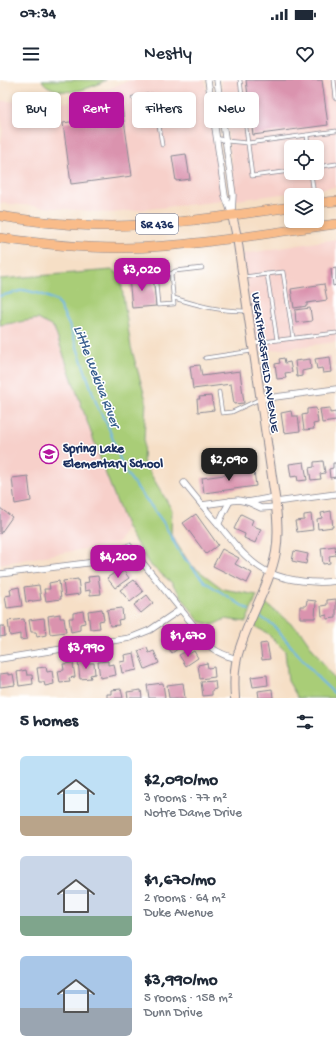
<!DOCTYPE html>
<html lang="en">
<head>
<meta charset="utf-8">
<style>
	body { margin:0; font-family:"Gochi Hand",sans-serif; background:#f6f6f7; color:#1f2937; height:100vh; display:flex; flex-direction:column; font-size:15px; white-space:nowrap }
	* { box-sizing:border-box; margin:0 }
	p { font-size:13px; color:#747a83 }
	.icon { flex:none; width:22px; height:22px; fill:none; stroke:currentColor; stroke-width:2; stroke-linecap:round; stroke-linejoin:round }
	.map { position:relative; height:618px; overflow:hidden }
	.side { display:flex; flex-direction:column; background:#fff; flex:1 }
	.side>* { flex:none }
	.guide { position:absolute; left:12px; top:12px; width:312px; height:36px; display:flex; gap:8px }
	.buttons { position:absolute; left:284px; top:60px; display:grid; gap:8px }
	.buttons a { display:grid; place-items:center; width:40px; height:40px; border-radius:6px; background:#fff; box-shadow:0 2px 6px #0003; font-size:20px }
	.price { position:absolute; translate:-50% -34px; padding:0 9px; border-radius:8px; background:#b5179e; color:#fff; font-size:13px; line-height:26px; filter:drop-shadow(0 1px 2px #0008) }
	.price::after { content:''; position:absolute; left:50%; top:24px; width:12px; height:9px; margin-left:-6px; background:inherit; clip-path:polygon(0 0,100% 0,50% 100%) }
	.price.on { background:#222; color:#fff }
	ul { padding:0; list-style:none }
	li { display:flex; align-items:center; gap:12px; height:100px; padding:0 20px }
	li span { display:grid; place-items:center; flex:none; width:112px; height:80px; border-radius:6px; color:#555 }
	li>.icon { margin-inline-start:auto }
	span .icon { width:48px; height:48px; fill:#fffc; stroke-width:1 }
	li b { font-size:17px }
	h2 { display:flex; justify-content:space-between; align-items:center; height:48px; padding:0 20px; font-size:17px }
	.pill { padding:0 14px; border-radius:6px; background:#fff; box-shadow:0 2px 6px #0003; font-size:14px; line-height:36px }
	.pill.on { background:#b5179e; color:#fff }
	.status { display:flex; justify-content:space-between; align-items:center; height:28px; padding:0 20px; background:#fff; direction:ltr }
	.status svg { height:11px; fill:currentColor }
	header { display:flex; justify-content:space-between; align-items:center; height:52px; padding:0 20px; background:#fff; font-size:18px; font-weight:600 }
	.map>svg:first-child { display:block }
	.built { fill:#f7d0ca; fill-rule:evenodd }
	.green { fill:#a9cd77; stroke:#627e6a }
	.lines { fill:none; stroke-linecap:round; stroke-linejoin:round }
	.stream { stroke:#70b8e8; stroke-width:2 }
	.building { fill:#da93ae }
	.lane-casing { stroke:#888792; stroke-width:4.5 }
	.street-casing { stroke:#888792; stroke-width:7 }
	.secondary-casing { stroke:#888792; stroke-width:10 }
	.primary-casing { stroke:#888792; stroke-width:10 }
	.lane { stroke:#fff; stroke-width:3 }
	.street { stroke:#fff; stroke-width:5.5 }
	.secondary { stroke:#fde4d0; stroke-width:8 }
	.primary { stroke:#f9bc8a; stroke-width:9 }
	.labels { text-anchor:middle; stroke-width:3; stroke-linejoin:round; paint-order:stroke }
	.shield { fill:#fff; stroke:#5f6d8e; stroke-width:1 }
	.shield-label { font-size:12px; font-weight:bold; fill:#1b2f5e }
	.street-label { font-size:13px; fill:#1b2f5e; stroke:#fff }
	.poi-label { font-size:13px; font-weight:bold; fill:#1b2f5e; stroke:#fff; text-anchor:start }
	.water-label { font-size:14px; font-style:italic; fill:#395f8e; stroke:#fff }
</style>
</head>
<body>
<div class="status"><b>07:34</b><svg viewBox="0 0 49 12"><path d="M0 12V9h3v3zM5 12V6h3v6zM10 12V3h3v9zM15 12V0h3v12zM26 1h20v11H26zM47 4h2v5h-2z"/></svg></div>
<header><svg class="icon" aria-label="menu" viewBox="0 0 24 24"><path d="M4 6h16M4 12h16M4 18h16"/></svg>Nestly<svg class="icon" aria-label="heart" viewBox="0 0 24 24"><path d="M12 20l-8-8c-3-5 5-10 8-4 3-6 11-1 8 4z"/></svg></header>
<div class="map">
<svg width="336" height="618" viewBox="0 0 336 618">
	<rect width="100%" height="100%" fill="#fff"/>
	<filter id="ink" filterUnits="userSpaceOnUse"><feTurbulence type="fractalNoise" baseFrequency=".025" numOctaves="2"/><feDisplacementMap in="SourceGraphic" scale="8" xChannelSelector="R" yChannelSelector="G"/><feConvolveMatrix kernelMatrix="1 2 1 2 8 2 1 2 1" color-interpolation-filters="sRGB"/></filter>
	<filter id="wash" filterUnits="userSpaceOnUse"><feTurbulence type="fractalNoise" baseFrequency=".012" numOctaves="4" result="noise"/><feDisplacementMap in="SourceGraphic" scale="16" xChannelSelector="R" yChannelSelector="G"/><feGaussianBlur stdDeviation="0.9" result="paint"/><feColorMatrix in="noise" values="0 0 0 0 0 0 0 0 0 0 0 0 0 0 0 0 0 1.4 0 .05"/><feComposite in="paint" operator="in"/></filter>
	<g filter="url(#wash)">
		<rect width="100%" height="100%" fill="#f6dfc6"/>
		<g class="built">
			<path d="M130,0H205L223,121L110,133L0,123V68L3,48L0,30V21L74,22Z"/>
			<path d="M221,0H336V107L236,120ZM291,67H317V93H291Z"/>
			<path d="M336,159V262L257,272L243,174Z"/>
			<path d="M38,239L54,248L105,392L127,448L118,463L0,484V245Z"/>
		</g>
		<g class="green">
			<path d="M42,0H106C100,4 84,10 76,11C66,13 46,10 42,0Z"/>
			<path d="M112,190L120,195L131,267L146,320L143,381L172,430L171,455L190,484L223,509L257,515L246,542L225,539L213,545L199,541L171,502L149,484L127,448L105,392L54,248L38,239L0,245V199Z"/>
			<path d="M263,521L301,552L336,602V618H298L288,601L285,571L267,553L252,545Z"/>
		</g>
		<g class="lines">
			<g class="stream">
				<path d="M0,216L24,210L41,214L57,221L70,247L98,328L108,346L124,390L163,442L180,473L205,502L249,530"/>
				<path d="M259,536L273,545L319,599L336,615"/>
			</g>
		</g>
		<g id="blocks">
			<g class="building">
				<path d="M246,0H322L328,45L253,55Z"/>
				<path d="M122,26L132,96L71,104L63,43L112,36L111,28Z"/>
				<path d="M186,74L190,99L176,101L172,76Z"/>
				<path d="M336,188V205L333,206L331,189Z"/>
				<path d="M153,195L156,226L132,228L129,197Z"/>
				<path d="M324,204L327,220L307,223V226L294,228L291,209Z"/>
				<path d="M310,228L312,241L296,243L295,230Z"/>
				<path d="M330,277L332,292L323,293L322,288L317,289L315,279Z"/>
				<path d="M284,278L285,283L290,282L292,292L285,293L286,298L277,299L275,284L280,283L279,279Z"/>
				<path d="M310,279L311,289L302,291V296L297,297L295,281Z"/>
				<path d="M200,285L202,296L240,291L244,323L234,324L231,304L193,309L190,286Z"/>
				<path d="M211,316L214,330L198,332L197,319H200L199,317Z"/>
				<path d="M316,328L318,343L313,344L314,349L304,350L302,335L307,334V329Z"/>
				<path d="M330,328V333L336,332V341L322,343L320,329Z"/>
				<path d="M291,331L292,336H298L300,351L284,353L281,333Z"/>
				<path d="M323,381L325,393L320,394L321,399L311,400L309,388L314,387V382Z"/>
				<path d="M304,382L307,400L298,401L297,396L291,397L289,384Z"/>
				<path d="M333,383H336V397L330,398L329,389L333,388Z"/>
				<path d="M254,391L256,406L204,413L202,398Z"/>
				<path d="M28,396L31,421L15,424L12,398Z"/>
				<path d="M0,428L12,437L0,454Z"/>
				<path d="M331,431L333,447L318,449L317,439L322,438L321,433Z"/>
				<path d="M196,434L218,465L206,474L183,443Z"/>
				<path d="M241,434L253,440L251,445L261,449L255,463L244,458L245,454L234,449Z"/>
				<path d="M311,434L313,450L297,452L295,441L304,440V435Z"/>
				<path d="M335,466L336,475L329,476L330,483L323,484L321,468Z"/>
				<path d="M222,469L239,478L235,484L252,493L247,503L213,486Z"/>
				<path d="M294,471L308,474L306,484L292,481Z"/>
				<path d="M117,491L119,494L124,491L129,498L115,508L107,498Z"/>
				<path d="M98,496L101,514L90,515V510L85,511L84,503L89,502L88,497Z"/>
				<path d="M78,499L80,514L65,516L63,501Z"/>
				<path d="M134,500L143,512L130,522L120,510Z"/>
				<path d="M59,501L61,519L46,521L44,509H50L49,503Z"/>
				<path d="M39,505L41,520L26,522L24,507Z"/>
				<path d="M19,507L22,526L7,528L5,516L11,515L10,509Z"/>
				<path d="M147,515L153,523L141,533L134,525Z"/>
				<path d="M336,519V538L327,539V535L322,536L321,526L327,525V520Z"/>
				<path d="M307,520L316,521L315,538H300V526H306Z"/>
				<path d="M122,528L123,539L118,540L119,545L110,546L107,530Z"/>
				<path d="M102,529L104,540L99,541L100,548L90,549L88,531Z"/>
				<path d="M83,531L85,543L80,544V550L71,552L69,538H73V533Z"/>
				<path d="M60,534V538H64L66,552L50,554L48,536Z"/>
				<path d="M44,538L46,555L37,557L36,552H31L29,540Z"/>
				<path d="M24,539L27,559L20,560V554L10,556L8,541Z"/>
				<path d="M0,546H4L5,556L0,557Z"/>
				<path d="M177,550L182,558L178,561L182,566L172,573L163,560Z"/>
				<path d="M267,563L270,579L262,580L260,564Z"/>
				<path d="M147,568L149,573L154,571L159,583L145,589L138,571Z"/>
				<path d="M187,571L189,574L194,571L198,578L186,586L179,575Z"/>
				<path d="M134,573L137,590L122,593L120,582L125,581L124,575Z"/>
				<path d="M88,581V583H94L95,594L90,595L91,598L80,599L78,582Z"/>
				<path d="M108,581V585L114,584L116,595L100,598L98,582Z"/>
				<path d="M73,583L75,597L69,598L70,602L60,603L58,591L64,590L63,584Z"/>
				<path d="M207,583L208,588L214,587L215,597L200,599L198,585Z"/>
				<path d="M46,587L47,592L52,591L54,604L45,606L44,602H39L37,588Z"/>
				<path d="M26,590L27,595H32L33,604L19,606L17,592Z"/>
				<path d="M8,593V595L13,594L15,605L0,607V594Z"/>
				<path d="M267,595L268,605L253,607L251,597Z"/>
				<path d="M215,601L216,609L212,610V615L203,616L201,602Z"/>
				<path d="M163,603L165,618H149L147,605Z"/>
				<path d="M183,603L185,618H169L167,605Z"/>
				<path d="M121,609L123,618H107V614H111V610Z"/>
				<path d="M272,609L273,618H259L258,611Z"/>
				<path d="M141,610L142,618H128L127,612Z"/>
			</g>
		</g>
	</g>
	<g filter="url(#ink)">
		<use href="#blocks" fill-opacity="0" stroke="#888792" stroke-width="1"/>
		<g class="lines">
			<defs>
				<g id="lane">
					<path d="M240,0L252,96L291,91"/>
					<path d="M334,0L336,19"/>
					<path d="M133,18L152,15L156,25L162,65"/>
					<path d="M307,55L308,67"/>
					<path d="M217,58L226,61L248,63L336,51"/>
					<path d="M317,87L336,84"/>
					<path d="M311,93L314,115"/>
					<path d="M171,194L174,224L158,225L155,192L158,191L171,194L175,191L202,188"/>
					<path d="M267,194L277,260"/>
					<path d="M244,197L283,192L293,258"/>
					<path d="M174,218C200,226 218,231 246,231"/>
					<path d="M254,263L336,253"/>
					<path d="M205,278L252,271"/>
					<path d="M219,312L222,333L232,332L260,319"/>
				</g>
				<g id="street">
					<path d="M208,0L225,116L232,135"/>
					<path d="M217,0L233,115L232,132"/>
					<path d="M260,319L336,309"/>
					<path d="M184,403C195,417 207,431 219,445C234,463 248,483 270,493C288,501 317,504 336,501"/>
					<path d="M248,422L275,417"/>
					<path d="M276,422L336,414"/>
					<path d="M202,425L238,420L248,422L261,428L276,427"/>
					<path d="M218,445L224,432L230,421"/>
					<path d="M0,494L95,482L109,477L129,466L212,568C220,574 227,576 237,579"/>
					<path d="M0,579L130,558L150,550L181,529"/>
				</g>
				<path id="secondary" d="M232,135L237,157L275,417C277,435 279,454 276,472C269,509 246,541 237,578C234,591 234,605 235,618"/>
				<g id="primary">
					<path d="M317,123L336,121"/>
					<path d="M0,136C37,142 75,146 112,146C172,145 232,135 291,127"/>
					<path d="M0,158C54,166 109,171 164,166C221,162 279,151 336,144"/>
				</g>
			</defs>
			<use href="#lane" class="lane-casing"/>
			<use href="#street" class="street-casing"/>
			<use href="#secondary" class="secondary-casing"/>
			<use href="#primary" class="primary-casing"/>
			<use href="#lane" class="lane"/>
			<use href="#street" class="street"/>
			<use href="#secondary" class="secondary"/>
			<use href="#primary" class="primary"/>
		</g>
	</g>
	<defs>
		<symbol id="school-ring" viewBox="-11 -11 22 22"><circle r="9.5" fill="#fff" stroke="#b5179e" stroke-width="1.5"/><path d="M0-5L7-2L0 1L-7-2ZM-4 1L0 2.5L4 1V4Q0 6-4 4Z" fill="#b5179e"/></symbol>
	</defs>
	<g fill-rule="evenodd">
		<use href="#school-ring" x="38" y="363" width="22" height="22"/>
	</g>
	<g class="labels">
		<rect class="shield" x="136" y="134" width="42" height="20" rx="3"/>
		<g class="shield-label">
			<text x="157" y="148">SR 436</text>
		</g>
		<g class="street-label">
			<text transform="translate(267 282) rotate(82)" y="5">WEATHERSFIELD AVENUE</text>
		</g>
		<g class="poi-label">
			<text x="63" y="372">Spring Lake<tspan x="63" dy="15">Elementary School</tspan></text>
		</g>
		<g class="water-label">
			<text transform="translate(98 296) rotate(69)" y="5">Little Wekiva River</text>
		</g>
	</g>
</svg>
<div class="buttons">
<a><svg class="icon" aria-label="locate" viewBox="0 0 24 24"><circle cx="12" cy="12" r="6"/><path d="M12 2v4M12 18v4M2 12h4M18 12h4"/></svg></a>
<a><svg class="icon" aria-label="layers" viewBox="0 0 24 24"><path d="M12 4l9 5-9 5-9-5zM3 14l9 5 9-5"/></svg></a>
</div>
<b class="price" style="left:142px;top:212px">$3,020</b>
<b class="price on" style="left:229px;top:402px">$2,090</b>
<b class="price" style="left:118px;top:499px">$4,200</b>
<b class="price" style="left:188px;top:578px">$1,670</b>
<b class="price" style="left:86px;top:590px">$3,990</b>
<div class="guide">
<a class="pill">Buy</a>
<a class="pill on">Rent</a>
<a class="pill">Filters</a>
<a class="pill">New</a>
</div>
</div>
<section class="side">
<h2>5 homes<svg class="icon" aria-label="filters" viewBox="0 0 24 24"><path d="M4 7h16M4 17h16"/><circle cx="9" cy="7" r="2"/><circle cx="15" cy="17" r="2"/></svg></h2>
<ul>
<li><span style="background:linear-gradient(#bfe0f5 75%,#b9a48a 0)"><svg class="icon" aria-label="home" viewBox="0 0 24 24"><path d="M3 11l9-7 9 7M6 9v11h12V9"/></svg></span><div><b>$2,090/mo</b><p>3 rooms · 77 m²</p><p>Notre Dame Drive</p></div></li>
<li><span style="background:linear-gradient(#c9d6e8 75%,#7fa58c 0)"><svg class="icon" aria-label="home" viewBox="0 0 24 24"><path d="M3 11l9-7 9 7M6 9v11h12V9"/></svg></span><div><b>$1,670/mo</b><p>2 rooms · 64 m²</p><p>Duke Avenue</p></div></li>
<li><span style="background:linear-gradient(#a9c7e8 65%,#9aa5b1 0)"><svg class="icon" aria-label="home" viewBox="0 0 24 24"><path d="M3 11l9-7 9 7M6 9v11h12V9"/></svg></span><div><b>$3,990/mo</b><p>5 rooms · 158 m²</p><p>Dunn Drive</p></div></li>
</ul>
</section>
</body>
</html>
